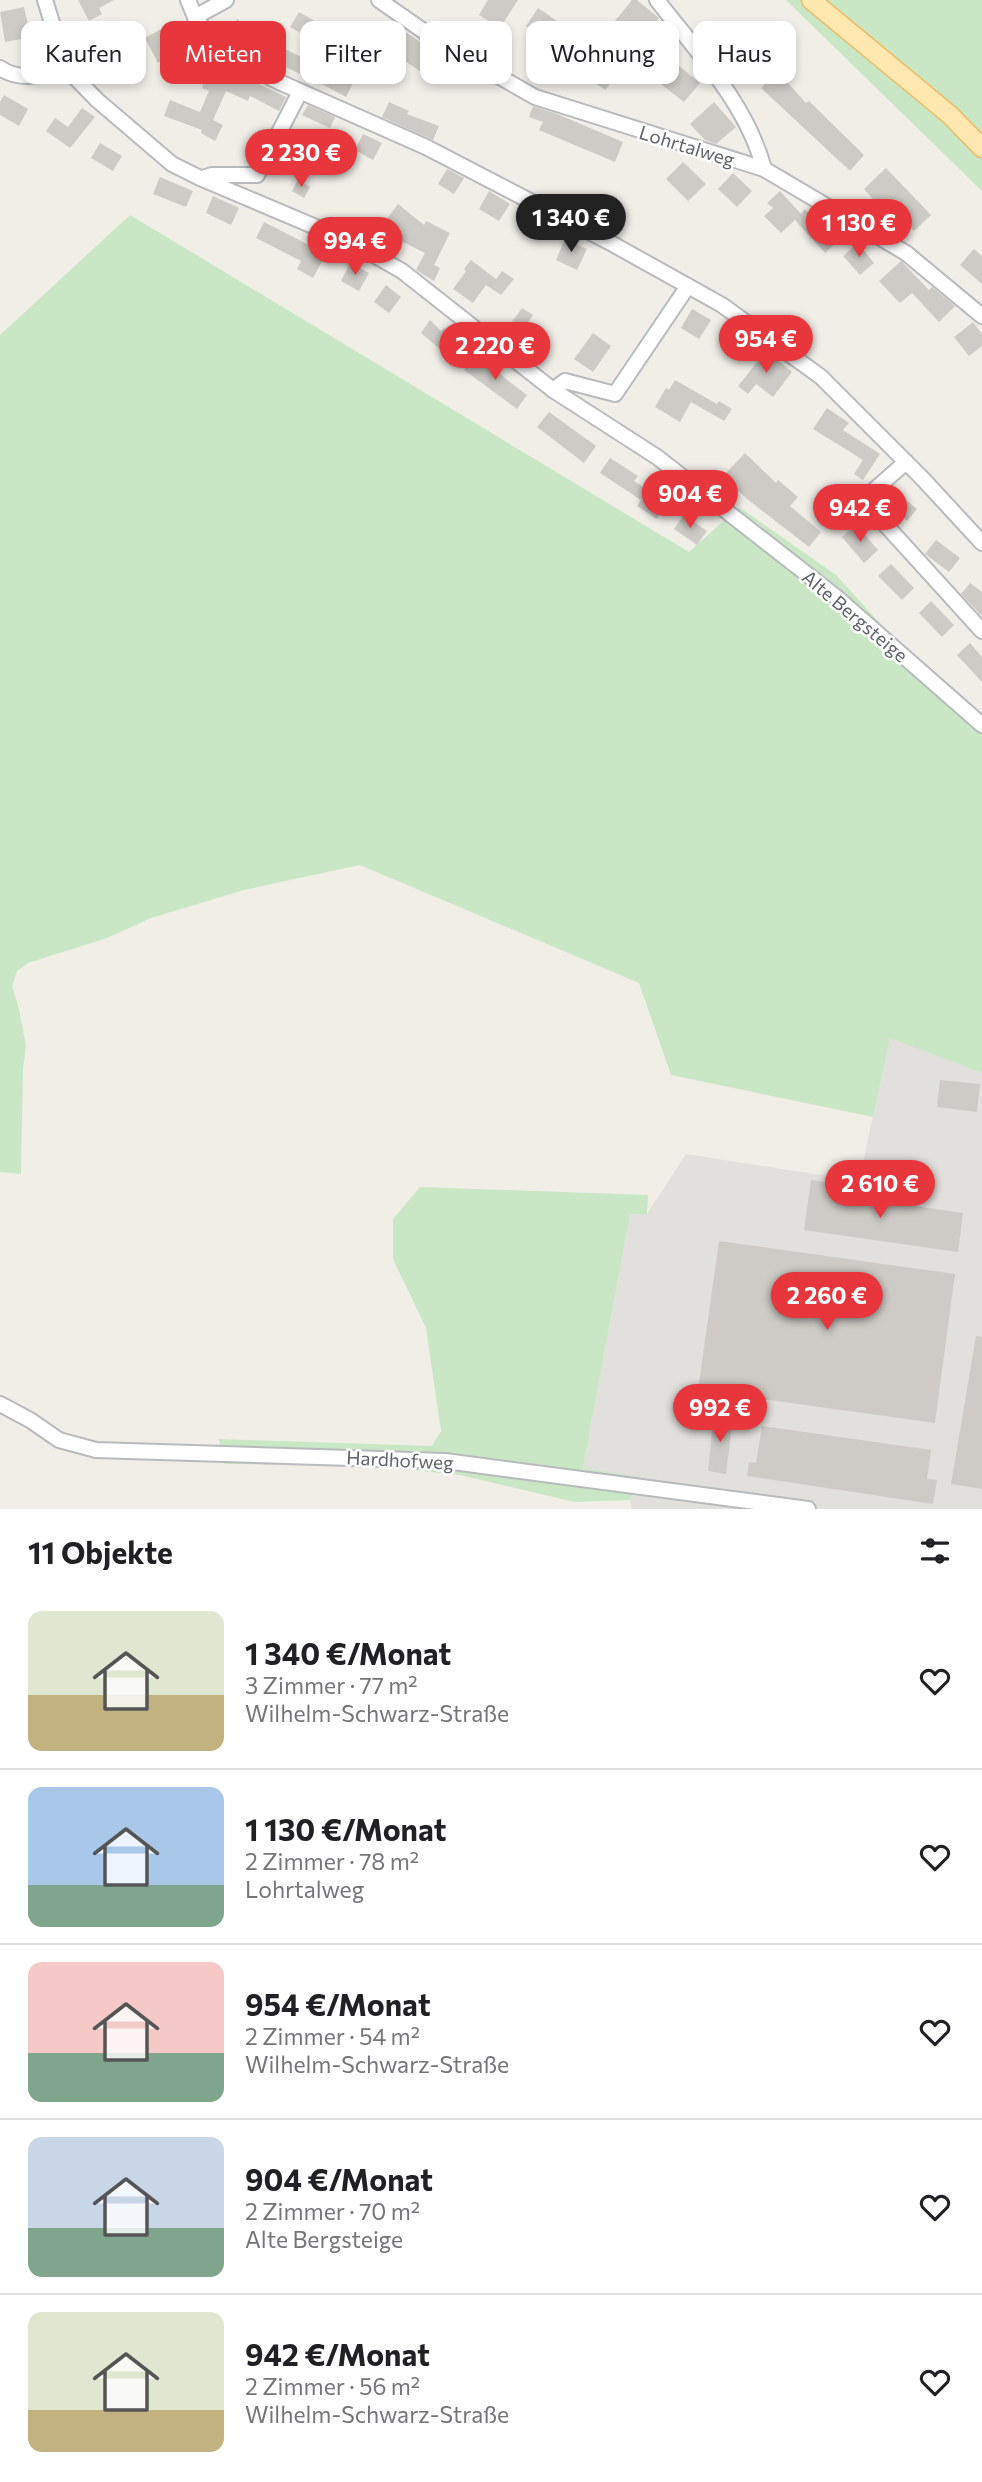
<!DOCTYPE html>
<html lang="de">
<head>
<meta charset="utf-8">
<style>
	body { margin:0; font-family:Commissioner,sans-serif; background:#f2f2f2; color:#202124; height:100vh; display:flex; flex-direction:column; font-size:26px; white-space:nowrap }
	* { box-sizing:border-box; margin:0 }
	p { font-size:23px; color:#757577 }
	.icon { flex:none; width:38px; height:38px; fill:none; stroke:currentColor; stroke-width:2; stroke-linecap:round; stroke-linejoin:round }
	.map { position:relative; height:1509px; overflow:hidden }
	.side { display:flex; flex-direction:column; background:#fff; flex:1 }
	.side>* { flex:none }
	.banner { position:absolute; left:21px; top:21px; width:942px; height:63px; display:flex; gap:14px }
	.price { position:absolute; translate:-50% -60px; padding:0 16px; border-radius:24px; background:#e7373d; color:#fff; font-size:23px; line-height:46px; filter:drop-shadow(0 2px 4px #0008) }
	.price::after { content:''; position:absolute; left:50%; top:42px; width:21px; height:16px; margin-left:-10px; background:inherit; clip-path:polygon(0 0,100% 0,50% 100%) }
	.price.current { background:#222; color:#fff }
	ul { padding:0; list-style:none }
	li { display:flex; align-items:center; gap:21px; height:175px; padding:0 28px }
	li+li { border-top:2px solid #e0e0e0 }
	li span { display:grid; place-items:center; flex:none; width:196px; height:140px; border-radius:14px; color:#555 }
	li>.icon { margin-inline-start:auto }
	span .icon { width:84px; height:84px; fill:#fffc; stroke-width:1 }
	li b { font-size:30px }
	h2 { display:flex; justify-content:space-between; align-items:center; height:84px; padding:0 28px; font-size:30px }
	.pill { padding:0 24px; border-radius:14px; background:#fff; box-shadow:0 4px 10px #0003; font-size:24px; line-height:63px }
	.pill.current { background:#e7373d; color:#fff }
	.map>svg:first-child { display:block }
	.industrial { fill:#e2e0dc }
	.green { fill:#c9e7c5 }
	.building { fill:#cecbc6 }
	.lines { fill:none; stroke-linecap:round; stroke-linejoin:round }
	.minor-casing { stroke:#b8babd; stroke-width:18 }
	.major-casing { stroke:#f0b861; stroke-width:21 }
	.minor { stroke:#fff; stroke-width:14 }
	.major { stroke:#fee8af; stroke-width:18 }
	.labels { text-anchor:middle; stroke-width:5; stroke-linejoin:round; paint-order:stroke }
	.street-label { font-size:19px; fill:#5f6467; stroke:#fff }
</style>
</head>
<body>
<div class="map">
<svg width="982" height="1509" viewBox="0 0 982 1509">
	<rect width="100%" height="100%" fill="#f1eee8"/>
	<path class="industrial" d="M890,1037L982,1073V1509H632L630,1500L638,1478L583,1468L630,1213L647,1214L686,1154L859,1181Z"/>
	<g class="green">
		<path d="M786,0H982V191Z"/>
		<path d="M130,215L689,552L739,507L836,575L982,735V1073L890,1038L873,1117L671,1075L639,983L360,865L244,890L151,918L107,938L28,963L17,971L12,986L19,1009L26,1046L23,1068L21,1174L0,1172V335Z"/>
		<path d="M420,1187L648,1195L647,1214H630L583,1468L638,1477L630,1500L574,1502L460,1475L365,1465L224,1464L219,1439L432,1446L441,1431L426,1328L393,1259V1219Z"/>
	</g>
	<g class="building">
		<path d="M78,0H114L99,8L102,14L89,21Z"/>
		<path d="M488,0H518L500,28L479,15Z"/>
		<path d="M632,0H637L659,18L640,41L615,21Z"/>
		<path d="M24,7L31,37L5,42L0,12Z"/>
		<path d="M538,8L566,27L553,45L526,26Z"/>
		<path d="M299,12L329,29L320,44L290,27Z"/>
		<path d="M237,19L266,38L258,51L228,32Z"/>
		<path d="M392,22L434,52L421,72L377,42Z"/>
		<path d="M169,25L182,50L158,63L145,38Z"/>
		<path d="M726,25L744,43L730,58L712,40Z"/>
		<path d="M591,41L623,61L606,90L596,84L604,71L581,57Z"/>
		<path d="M281,47L309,61L302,75L274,61Z"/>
		<path d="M191,51L286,97L279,111L250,96L248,101L226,91L213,120L223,125L215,141L201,133L202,130L164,116L170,100L200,112L209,91L202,88L205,79L183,70Z"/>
		<path d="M673,61L700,83L684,102L657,81Z"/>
		<path d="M327,69L353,83L346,97L320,83Z"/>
		<path d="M778,72L806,103L809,101L864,155L850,171L761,88Z"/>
		<path d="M4,95L28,109L19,126L0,115V102Z"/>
		<path d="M389,102L409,111L407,114L439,126L433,140L382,117Z"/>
		<path d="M714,102L736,127L716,144L705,140L690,124Z"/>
		<path d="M308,105L335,117L330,128L302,115Z"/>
		<path d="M533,106L557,114L623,142L615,162L539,130L543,122L529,117Z"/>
		<path d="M82,108L95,117L70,148L46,131L55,118L68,127Z"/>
		<path d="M363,134L382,143L373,160L355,150Z"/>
		<path d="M291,137L314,147L306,165L283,155Z"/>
		<path d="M100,143L122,156L113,171L91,158Z"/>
		<path d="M683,162L706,184L688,201L666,179Z"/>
		<path d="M886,168L931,215L914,231L885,202L880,207L864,189Z"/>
		<path d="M447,169L464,178L454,194L438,184Z"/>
		<path d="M733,173L752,191L737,207L718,189Z"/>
		<path d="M160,177L193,191L186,207L153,194Z"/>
		<path d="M298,180L310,187L304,198L292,191Z"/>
		<path d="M489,191L510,204L499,221L479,209Z"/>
		<path d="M780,191L801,214L805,209L817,222L821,219L839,240L825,253L795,220L781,233L764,216L773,208L767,203Z"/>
		<path d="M213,196L239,208L231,225L206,213Z"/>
		<path d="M398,204L424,225L426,221L450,233L434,265L440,268L434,281L416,270L425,253L399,240L395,245L377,232Z"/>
		<path d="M264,222L309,245L311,241L328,250L313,278L297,269L301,261L256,238Z"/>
		<path d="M565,239L587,249L577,270L556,260Z"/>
		<path d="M858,243L874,263L860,275L843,256Z"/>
		<path d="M974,249L982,256V284L960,265Z"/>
		<path d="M471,260L496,279L502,271L514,279L501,295L486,285L473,303L453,289L466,271L464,269Z"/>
		<path d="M901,261L929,290L932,287L955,306L939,322L912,293L900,303L879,281Z"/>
		<path d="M350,263L369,273L359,291L341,281Z"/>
		<path d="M386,285L401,297L389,313L374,302Z"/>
		<path d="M522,308L533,315L520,334L509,326Z"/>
		<path d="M692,309L711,320L699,339L681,328Z"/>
		<path d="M430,320L441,331L444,328L460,342L448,356L421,333Z"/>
		<path d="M973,322L982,334V346L969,356L954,337Z"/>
		<path d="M593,333L611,346L593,372L574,359Z"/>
		<path d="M766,351L792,372L773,397L756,384L748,394L738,386Z"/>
		<path d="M475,355L527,395L517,409L464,370Z"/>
		<path d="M675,380L717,404L719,401L732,409L724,421L691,402L680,422L655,407L666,388L669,390Z"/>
		<path d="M827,408L849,423L843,430L880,454L863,480L854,474L863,460L813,429Z"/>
		<path d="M549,412L596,446L584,463L537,427Z"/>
		<path d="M745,453L776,483L778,480L798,497L790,506L821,532L809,547L747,499L723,476Z"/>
		<path d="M610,458L638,476L634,481L667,502L657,519L637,506L641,500L600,473Z"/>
		<path d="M891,488L917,509L907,521L881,500Z"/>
		<path d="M684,515L707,531L697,545L674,529Z"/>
		<path d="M856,525L878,550L864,563L842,537Z"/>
		<path d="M936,540L960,558L949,572L925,554Z"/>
		<path d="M891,564L914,588L902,600L878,576Z"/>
		<path d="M970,583L982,592V616L961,594Z"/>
		<path d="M931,601L954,625L942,637L919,613Z"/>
		<path d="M970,643L982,657V682L957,655Z"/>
		<path d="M940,1080L980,1084L977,1112L937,1107Z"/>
		<path d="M811,1180L841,1184L840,1195L963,1213L958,1252L804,1230Z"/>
		<path d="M719,1241L955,1274L935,1423L698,1390Z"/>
		<path d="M976,1336L982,1337V1489L951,1484Z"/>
		<path d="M714,1414L733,1416L726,1474L708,1471Z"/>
		<path d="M762,1426L931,1450L927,1479L937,1480L933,1504L747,1476L749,1462L756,1463Z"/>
	</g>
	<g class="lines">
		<defs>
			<g id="minor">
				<path d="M45,0L66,68L97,100L172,164L200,178L351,242L402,271L553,390L657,457L835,596L982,725"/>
				<path d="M188,0L195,17L222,54L277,81L426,147L609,242L722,305L821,377L922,478L982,543"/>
				<path d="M379,0L442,44L535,97L764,169L906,253L982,316"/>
				<path d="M657,0C697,52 747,104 764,169"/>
				<path d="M195,17L226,0"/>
				<path d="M0,68C20,82 44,75 66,68"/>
				<path d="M202,178L212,175H257L300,92"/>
				<path d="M553,390L565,381L615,394L688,286"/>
				<path d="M906,462L863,500L982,631"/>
				<path d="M0,1404L30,1420L59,1440L96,1450L445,1461L808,1509"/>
			</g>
			<path id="major" d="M811,0L950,115L982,148"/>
		</defs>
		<use href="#minor" class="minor-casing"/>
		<use href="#major" class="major-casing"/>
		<use href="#minor" class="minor"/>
		<use href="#major" class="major"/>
	</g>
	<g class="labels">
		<g class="street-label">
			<text transform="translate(687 146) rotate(17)" y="7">Lohrtalweg</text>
			<text transform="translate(855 616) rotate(40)" y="7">Alte Bergsteige</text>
			<text transform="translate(400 1460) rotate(3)" y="7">Hardhofweg</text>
		</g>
	</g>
</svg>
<b class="price" style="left:301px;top:189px">2 230 €</b>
<b class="price current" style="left:571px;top:254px">1 340 €</b>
<b class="price" style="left:859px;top:259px">1 130 €</b>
<b class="price" style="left:355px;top:277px">994 €</b>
<b class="price" style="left:766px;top:375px">954 €</b>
<b class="price" style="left:495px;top:382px">2 220 €</b>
<b class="price" style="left:690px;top:530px">904 €</b>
<b class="price" style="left:860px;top:544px">942 €</b>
<b class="price" style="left:880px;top:1220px">2 610 €</b>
<b class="price" style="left:827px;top:1332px">2 260 €</b>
<b class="price" style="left:720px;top:1444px">992 €</b>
<div class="banner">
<a class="pill">Kaufen</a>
<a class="pill current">Mieten</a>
<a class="pill">Filter</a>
<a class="pill">Neu</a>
<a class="pill">Wohnung</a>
<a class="pill">Haus</a>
</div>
</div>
<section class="side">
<h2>11 Objekte<svg class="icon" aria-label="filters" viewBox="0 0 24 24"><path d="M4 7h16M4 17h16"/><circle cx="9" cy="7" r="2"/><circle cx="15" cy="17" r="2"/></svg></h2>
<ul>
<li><span style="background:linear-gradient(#dfe7d0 60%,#c2b280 0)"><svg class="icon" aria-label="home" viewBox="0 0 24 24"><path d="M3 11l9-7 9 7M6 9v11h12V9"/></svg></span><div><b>1 340 €/Monat</b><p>3 Zimmer · 77 m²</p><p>Wilhelm-Schwarz-Straße</p></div><svg class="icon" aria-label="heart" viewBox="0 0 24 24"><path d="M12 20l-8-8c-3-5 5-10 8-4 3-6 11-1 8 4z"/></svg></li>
<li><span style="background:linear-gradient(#a9c7e8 70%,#7fa58c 0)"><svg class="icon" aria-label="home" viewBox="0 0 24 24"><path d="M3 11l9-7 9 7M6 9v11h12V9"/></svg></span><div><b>1 130 €/Monat</b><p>2 Zimmer · 78 m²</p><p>Lohrtalweg</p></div><svg class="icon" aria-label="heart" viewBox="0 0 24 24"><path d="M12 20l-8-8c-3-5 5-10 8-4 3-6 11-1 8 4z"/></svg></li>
<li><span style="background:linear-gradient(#f6c9c9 65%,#7fa58c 0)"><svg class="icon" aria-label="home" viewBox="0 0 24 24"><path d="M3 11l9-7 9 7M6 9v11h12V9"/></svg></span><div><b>954 €/Monat</b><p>2 Zimmer · 54 m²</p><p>Wilhelm-Schwarz-Straße</p></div><svg class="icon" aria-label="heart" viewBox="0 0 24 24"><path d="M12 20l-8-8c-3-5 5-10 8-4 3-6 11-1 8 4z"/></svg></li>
<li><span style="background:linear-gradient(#c9d6e8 65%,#7fa58c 0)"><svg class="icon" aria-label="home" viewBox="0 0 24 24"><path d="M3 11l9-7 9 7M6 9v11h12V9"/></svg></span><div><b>904 €/Monat</b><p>2 Zimmer · 70 m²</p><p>Alte Bergsteige</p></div><svg class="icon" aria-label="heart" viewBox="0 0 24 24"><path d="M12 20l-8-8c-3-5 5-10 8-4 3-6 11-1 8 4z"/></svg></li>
<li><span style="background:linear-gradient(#dfe7d0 70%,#c2b280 0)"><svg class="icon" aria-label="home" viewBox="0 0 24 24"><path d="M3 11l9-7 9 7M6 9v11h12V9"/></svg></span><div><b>942 €/Monat</b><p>2 Zimmer · 56 m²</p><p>Wilhelm-Schwarz-Straße</p></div><svg class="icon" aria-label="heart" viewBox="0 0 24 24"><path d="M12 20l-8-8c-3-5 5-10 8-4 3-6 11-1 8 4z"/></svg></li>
</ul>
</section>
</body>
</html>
